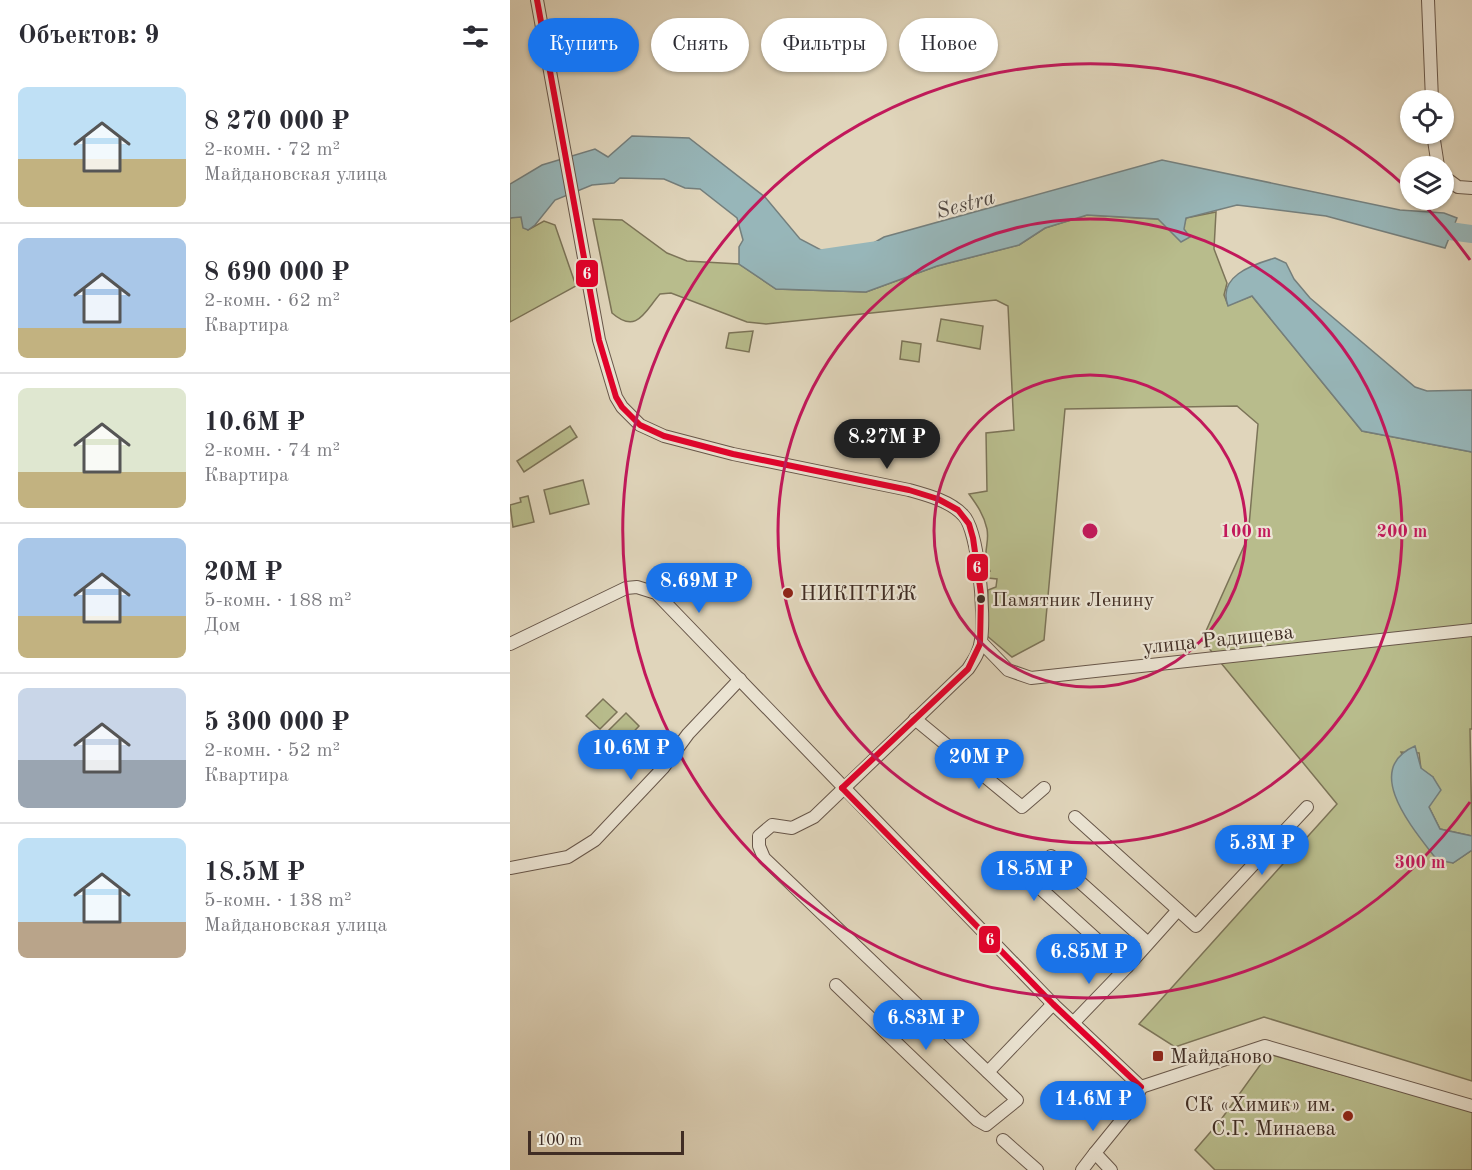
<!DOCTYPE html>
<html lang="ru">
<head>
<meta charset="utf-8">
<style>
	body { margin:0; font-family:"Old Standard TT",serif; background:#f2f2f3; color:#2b2b33; height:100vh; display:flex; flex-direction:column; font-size:22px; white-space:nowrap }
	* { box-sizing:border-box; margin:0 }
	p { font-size:20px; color:#7c7c81 }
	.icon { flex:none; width:33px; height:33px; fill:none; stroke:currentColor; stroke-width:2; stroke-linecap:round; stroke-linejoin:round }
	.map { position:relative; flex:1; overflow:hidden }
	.sheet { display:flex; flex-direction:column; background:#fff; width:510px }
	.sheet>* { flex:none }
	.hud { position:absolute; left:18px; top:18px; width:570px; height:54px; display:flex; gap:12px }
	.controls { position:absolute; left:890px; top:90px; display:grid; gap:12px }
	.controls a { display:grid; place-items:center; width:54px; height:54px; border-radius:50%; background:#fff; box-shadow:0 2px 4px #0004; font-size:30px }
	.scale { position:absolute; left:18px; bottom:15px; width:156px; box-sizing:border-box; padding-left:6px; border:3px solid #402d24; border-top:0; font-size:16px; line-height:21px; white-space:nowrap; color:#402d24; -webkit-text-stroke:4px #ebe4d3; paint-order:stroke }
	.price { position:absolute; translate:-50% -51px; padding:0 14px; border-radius:21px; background:#1a73e8; color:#fff; font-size:20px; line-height:39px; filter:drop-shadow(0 2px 3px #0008) }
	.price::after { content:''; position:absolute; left:50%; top:36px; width:18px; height:14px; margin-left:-9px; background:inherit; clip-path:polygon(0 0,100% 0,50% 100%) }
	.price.active { background:#222; color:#fff }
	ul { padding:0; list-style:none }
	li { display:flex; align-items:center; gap:18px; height:150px; padding:0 18px }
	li+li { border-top:2px solid #e1e1e2 }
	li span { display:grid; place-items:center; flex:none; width:168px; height:120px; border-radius:9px; color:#555 }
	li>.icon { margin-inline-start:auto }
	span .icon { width:72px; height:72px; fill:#fffc; stroke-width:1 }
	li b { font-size:26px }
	h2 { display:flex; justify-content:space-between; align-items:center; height:72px; padding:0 18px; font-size:26px }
	.chip { padding:0 21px; border-radius:27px; background:#fff; box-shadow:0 2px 4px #0004; font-size:21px; line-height:54px }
	.chip.active { background:#1a73e8; color:#fff }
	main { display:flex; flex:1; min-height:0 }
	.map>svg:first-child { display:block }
	.green { fill:#b8bc8c; stroke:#7c7458; stroke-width:1.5 }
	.water { fill:#97b6b9; stroke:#747f7d; stroke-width:1.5 }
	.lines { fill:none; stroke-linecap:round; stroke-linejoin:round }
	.river { stroke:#97b6b9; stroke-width:18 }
	.minor-casing { stroke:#68574a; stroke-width:14 }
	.minor { stroke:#ebe4d3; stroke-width:12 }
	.bus-1-casing { stroke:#ebe4d3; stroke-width:10 }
	.bus-1 { stroke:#e4002b; stroke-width:6 }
	.ring { fill:none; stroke:#c2185b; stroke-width:3 }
	.poi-dot { fill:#8f2418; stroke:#ebe4d3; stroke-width:2 }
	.bus-dot { fill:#402d24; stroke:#ebe4d3; stroke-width:2 }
	.labels { text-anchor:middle; stroke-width:4.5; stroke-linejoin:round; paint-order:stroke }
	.bus-label { font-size:20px; fill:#402d24; stroke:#ebe4d3; text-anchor:start }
	.poi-label { font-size:21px; fill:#402d24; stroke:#ebe4d3; text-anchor:start }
	.street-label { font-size:21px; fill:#402d24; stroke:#ebe4d3 }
	.water-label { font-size:22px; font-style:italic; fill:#514842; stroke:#ebe4d3 }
	.centre { fill:#c2185b; stroke:#ebe4d3; stroke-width:3 }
	.ring-label { font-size:18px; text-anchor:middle; font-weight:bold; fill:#c2185b; stroke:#ebe4d3; stroke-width:4.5; stroke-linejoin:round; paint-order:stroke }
	.line-badge { stroke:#ebe4d3; stroke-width:2 }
	.badge-label { font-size:16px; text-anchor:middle; font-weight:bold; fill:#fff }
</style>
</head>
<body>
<main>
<section class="sheet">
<h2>Объектов: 9<svg class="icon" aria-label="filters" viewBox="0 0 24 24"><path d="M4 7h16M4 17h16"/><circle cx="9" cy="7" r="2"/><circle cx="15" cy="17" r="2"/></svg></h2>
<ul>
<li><span style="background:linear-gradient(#bfe0f5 60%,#c2b280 0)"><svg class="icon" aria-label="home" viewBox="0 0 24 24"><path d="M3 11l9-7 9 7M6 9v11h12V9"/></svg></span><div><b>8 270 000 ₽</b><p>2-комн. · 72 m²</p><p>Майдановская улица</p></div></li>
<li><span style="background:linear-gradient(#a9c7e8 75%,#c2b280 0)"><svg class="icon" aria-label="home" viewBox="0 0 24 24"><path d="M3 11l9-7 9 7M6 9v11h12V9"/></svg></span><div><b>8 690 000 ₽</b><p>2-комн. · 62 m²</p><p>Квартира</p></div></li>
<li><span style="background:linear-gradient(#dfe7d0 70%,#c2b280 0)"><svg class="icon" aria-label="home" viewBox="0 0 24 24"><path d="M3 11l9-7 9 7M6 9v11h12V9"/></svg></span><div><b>10.6M ₽</b><p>2-комн. · 74 m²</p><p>Квартира</p></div></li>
<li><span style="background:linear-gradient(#a9c7e8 65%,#c2b280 0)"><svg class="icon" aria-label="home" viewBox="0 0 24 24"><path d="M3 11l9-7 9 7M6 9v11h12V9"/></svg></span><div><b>20M ₽</b><p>5-комн. · 188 m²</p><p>Дом</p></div></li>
<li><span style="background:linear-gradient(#c9d6e8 60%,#9aa5b1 0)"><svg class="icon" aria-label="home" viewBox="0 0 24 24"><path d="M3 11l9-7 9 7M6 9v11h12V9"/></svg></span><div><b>5 300 000 ₽</b><p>2-комн. · 52 m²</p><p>Квартира</p></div></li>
<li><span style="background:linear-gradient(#bfe0f5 70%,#b9a48a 0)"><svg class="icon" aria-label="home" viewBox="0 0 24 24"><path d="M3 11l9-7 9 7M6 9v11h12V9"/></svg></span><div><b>18.5M ₽</b><p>5-комн. · 138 m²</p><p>Майдановская улица</p></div></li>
</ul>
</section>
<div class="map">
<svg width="962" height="1170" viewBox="0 0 962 1170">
	<rect width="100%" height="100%" fill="#e0d5bb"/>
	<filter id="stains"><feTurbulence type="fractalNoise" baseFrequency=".00333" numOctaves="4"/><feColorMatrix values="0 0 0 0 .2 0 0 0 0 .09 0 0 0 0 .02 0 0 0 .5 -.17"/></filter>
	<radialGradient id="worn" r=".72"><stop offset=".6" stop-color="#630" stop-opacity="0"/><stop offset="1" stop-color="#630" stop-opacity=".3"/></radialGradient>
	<g class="green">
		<path d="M706,212L704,249L717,283L714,295L718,305L742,296L852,431L962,452V729H960L962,836L930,829L919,807L923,777L911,769L909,753L891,752L943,863L962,850V1081L754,1017L665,1047L629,1024L827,804L692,640L738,537L748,424L727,406L555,409L534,640L502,657L476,635L478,590L486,587L487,579L478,578L476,571H480C471,551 480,546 477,529C474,515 467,505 459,494L477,491L476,433L504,430L498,306L486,300L256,324L237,322L161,293L150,294C135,311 127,335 102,313L83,219L112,220L157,253L177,261L229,264L266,289L356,292L427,266L509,245L535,228L577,215L648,219L673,229L676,218Z"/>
		<path d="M7,216L11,217L18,230L34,221L45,225L66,286L0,322V218Z"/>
		<path d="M431,319L473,326L470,349L427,341Z"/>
		<path d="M243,331L239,352L216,348L219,333Z"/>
		<path d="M392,341L411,344L409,362L390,359Z"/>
		<path d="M60,426L67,437L14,472L7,461Z"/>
		<path d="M73,480L79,504L40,514L34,490Z"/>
		<path d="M18,496L24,522L3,527L0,505L11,502L10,498Z"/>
		<path d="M93,699L107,712L90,729L76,716Z"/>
		<path d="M116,713L129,726L113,743L99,730Z"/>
		<path d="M758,1054L962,1111V1170H705L685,1150L710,1121Z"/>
	</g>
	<g class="water">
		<path d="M122,136L179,138L255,197L290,239L332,261L374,237L652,160L890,210L934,213L947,218L935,248L816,216L727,205L676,218L674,229L680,237L671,242L648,219L577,215L535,228L509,245L427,266L356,292L266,289L229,264V247L233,240L227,218L190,189L175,188L154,179L110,178L104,183L82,185L45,200L25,225L18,230L13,228L11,217L0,218V184L32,165L85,149L98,157Z"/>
		<path d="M765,258L776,263L784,279L800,298L905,387L917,391L962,390V452L852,431L742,296L718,306C707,277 741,265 765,258Z"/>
		<path d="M905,746L911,768L923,777L931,790L919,807L930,829L962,836V850L943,863L927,860C906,832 850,770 905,746Z"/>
	</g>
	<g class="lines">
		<g class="river">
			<path d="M918,228L962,234"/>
			<path d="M300,260L368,250"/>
		</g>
		<defs>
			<g id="minor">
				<path d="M27,0L89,340L106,397L112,407L130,425L154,436L223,454L399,490C417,495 440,501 453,515C469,530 475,617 471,640C470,651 464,660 458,669L304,817L282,828L262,825L249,836V846L254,858L507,1100L476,1125L467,1120L326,985"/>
				<path d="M918,0L922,100"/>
				<path d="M923,134L928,166"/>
				<path d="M933,176L948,187L962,188"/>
				<path d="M471,642L498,670L521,678L962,630"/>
				<path d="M0,644L116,588L127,587L146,593L543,1004L631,1087"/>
				<path d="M405,719L512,807L534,788"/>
				<path d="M565,817L686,926L797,807"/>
				<path d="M0,868L58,857L85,840L153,768L178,734L230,679"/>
				<path d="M638,943L541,856L520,879L617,967L668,910"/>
				<path d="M563,1023L617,967"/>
				<path d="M478,1072L543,1004"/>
				<path d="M631,1087L755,1046L962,1106"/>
				<path d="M493,1140L527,1170"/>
				<path d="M572,1170L585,1153"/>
				<path d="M601,1170L585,1153L624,1105L631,1087"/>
			</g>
		</defs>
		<use href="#minor" class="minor-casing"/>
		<use href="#minor" class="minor"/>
		<defs>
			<g id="bus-1">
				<path d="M27,0L89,340L106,397L112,407L130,425L154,436L223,454L399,490L428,499L448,510L459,524L463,538L471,594L470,644L458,669L332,788"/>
				<path d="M332,788L543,1004L631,1087"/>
			</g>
		</defs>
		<use href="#bus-1" class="bus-1-casing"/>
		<use href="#bus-1" class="bus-1"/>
	</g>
	<g class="ring">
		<circle cx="580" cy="531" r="156"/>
		<circle cx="580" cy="531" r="312"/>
		<path d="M960 802A467 467 0 1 1 898 189M910 201A467 467 0 0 1 960 260"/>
	</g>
	<g class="poi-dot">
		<circle cx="278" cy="593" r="6"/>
		<rect x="642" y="1050" width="12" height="12" rx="3"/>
		<circle cx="838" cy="1116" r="6"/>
	</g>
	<circle class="bus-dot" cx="471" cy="599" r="5"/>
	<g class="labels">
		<g class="bus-label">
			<text x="482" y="606">Памятник Ленину</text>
		</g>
		<g class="poi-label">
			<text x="290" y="600">НИКПТИЖ</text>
			<text x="660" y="1063">Майданово</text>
			<text x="826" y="1111" text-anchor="end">СК «Химик» им.<tspan x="826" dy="24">С.Г. Минаева</tspan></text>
		</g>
		<g class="street-label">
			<text transform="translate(708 639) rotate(-6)" y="7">улица Радищева</text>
		</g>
		<g class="water-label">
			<text transform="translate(455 203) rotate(-15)" y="8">Sestra</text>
		</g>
	</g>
	<circle cx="580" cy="531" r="9" class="centre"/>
	<g class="ring-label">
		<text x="736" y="537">100 m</text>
		<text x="892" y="537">200 m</text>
		<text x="910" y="868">300 m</text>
	</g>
	<g class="line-badge">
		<rect x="65" y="259" width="24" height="29" rx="6" fill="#e4002b"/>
		<rect x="456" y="553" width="23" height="29" rx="6" fill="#e4002b"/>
		<rect x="468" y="925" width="23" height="29" rx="6" fill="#e4002b"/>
	</g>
	<g class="badge-label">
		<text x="77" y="279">6</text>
		<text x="467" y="573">6</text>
		<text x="480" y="945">6</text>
	</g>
	<rect width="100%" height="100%" filter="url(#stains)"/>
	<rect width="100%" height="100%" fill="url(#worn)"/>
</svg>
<div class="controls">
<a><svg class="icon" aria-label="locate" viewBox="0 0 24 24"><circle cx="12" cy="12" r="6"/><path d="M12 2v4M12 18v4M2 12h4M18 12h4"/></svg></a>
<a><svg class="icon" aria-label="layers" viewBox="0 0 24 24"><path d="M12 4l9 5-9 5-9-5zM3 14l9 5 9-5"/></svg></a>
</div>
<div class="scale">100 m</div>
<b class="price active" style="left:377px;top:470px">8.27M ₽</b>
<b class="price" style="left:189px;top:614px">8.69M ₽</b>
<b class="price" style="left:121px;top:781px">10.6M ₽</b>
<b class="price" style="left:469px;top:790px">20M ₽</b>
<b class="price" style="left:752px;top:876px">5.3M ₽</b>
<b class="price" style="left:524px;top:902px">18.5M ₽</b>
<b class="price" style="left:579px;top:985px">6.85M ₽</b>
<b class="price" style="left:416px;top:1051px">6.83M ₽</b>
<b class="price" style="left:583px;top:1132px">14.6M ₽</b>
<div class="hud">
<a class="chip active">Купить</a>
<a class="chip">Снять</a>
<a class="chip">Фильтры</a>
<a class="chip">Новое</a>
</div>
</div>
</main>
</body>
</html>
